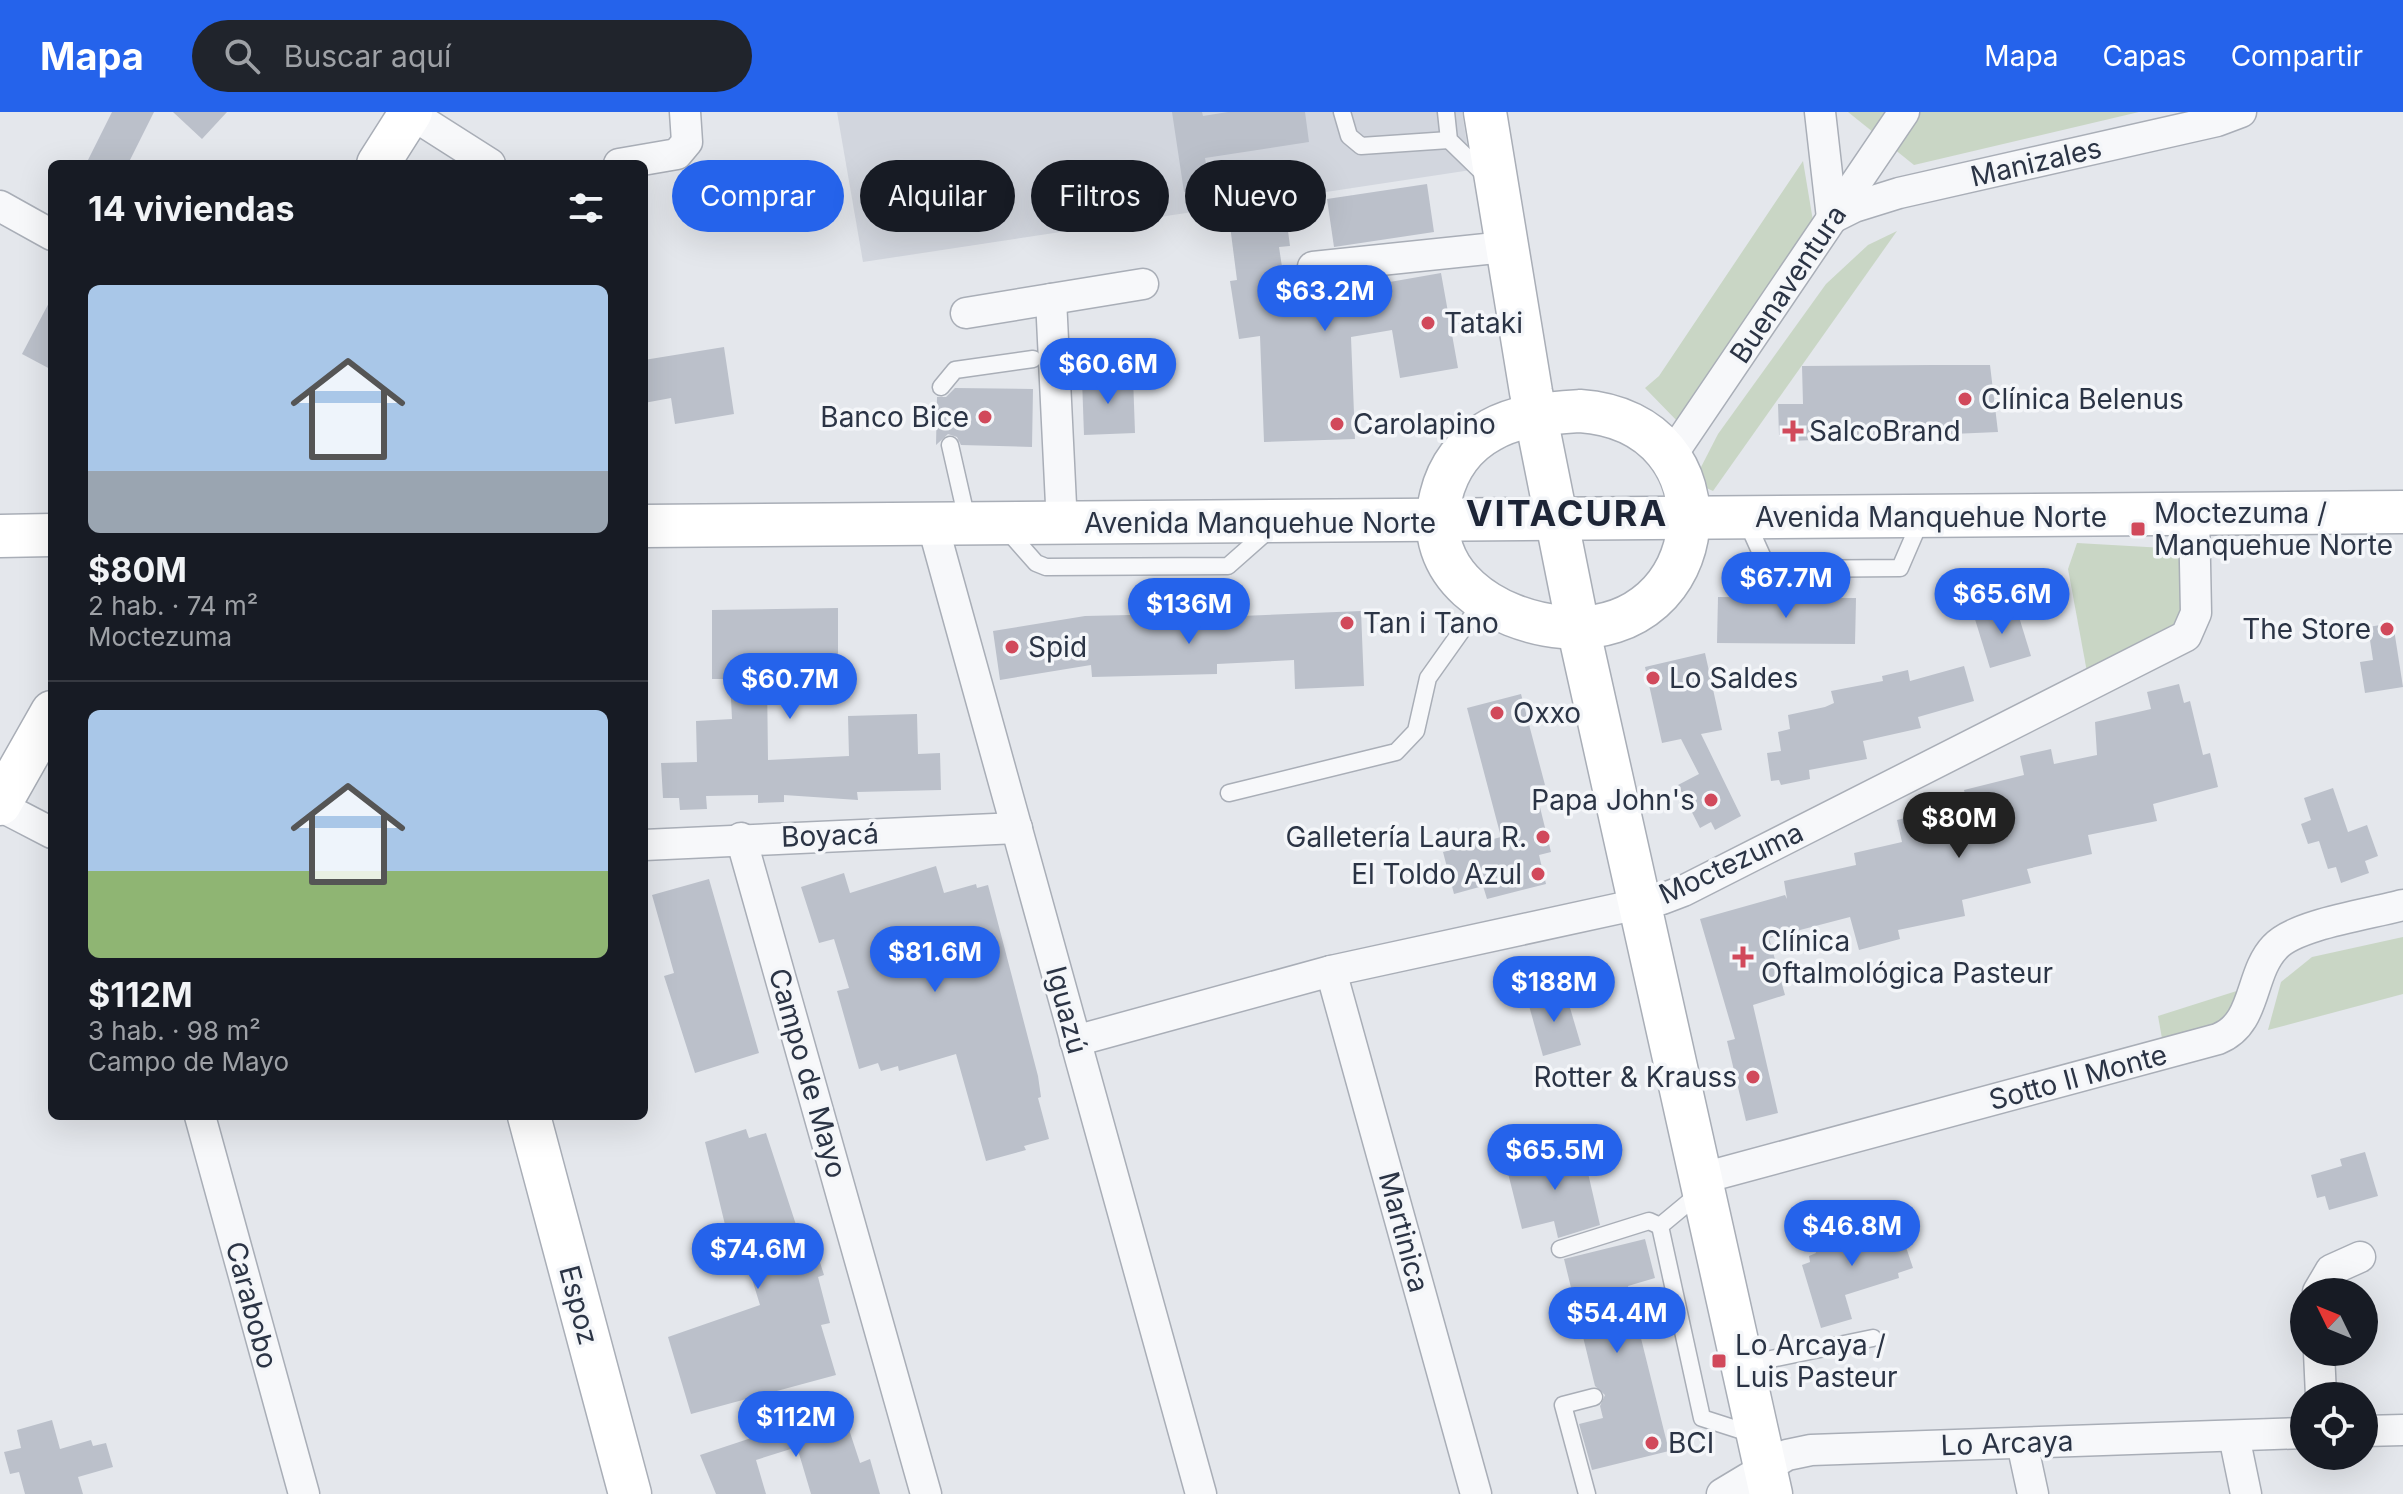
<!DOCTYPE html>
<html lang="es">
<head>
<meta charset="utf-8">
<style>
	body { margin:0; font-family:Inter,sans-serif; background:#20242c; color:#f1f3f6; height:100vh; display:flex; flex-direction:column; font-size:30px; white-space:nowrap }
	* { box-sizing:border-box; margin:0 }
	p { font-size:26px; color:#9ea1a6 }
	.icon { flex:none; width:44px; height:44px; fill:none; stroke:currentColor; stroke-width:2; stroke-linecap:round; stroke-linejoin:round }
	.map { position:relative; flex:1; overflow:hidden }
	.drawer { position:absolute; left:48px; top:48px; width:600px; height:960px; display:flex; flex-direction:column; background:#171b24; border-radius:12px; box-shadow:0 8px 32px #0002 }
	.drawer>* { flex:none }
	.top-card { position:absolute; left:672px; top:48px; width:760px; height:72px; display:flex; gap:16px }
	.needle { width:52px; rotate:313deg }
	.buttons { position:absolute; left:2290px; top:1166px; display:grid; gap:16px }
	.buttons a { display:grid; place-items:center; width:88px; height:88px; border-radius:50%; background:#171b24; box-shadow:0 8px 32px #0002; font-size:40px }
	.price { position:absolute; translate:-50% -68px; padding:0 18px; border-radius:28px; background:#2563eb; color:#fff; font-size:26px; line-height:52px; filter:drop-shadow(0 2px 4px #0008) }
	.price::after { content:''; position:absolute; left:50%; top:48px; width:24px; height:18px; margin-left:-12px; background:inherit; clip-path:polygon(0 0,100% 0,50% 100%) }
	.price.on { background:#222; color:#fff }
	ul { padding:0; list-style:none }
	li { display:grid; align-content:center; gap:16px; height:424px; padding:0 40px }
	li+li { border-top:2px solid #363941 }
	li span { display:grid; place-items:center; height:248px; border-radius:12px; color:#555 }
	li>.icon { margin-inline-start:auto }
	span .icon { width:144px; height:144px; fill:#fffc; stroke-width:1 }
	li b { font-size:34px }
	h2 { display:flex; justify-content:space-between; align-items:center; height:96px; padding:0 40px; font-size:34px }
	.chip { padding:0 28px; border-radius:36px; background:#171b24; box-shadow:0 8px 32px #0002; font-size:28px; line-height:72px }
	.chip.on { background:#2563eb; color:#fff }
	header { display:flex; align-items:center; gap:48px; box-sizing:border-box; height:112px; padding:0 40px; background:#2563eb; color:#fff }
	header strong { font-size:38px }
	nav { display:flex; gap:44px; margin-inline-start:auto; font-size:28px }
	.search { width:560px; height:72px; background:#20242c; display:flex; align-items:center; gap:20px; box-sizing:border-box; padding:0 28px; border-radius:44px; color:#9ea1a6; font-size:30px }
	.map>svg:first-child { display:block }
	.built { fill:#d2d6de }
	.green { fill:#c9d6c5 }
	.building { fill:#bbc0ca }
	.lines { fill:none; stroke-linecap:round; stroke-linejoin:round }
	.lane-casing { stroke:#a9aeb7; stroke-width:19 }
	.street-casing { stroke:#a9aeb7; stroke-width:33 }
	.secondary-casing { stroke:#a9aeb7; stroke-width:45 }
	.lane { stroke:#f7f8fa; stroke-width:16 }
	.street { stroke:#f7f8fa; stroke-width:30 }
	.secondary { stroke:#fff; stroke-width:42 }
	.poi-dot { fill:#d1495b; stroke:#f4f6f9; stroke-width:3 }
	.labels { text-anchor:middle; stroke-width:7; stroke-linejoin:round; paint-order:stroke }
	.street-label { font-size:28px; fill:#2b3445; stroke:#f4f6f9 }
	.poi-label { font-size:28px; fill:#2b3445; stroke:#f4f6f9; text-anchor:start }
	.district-label { font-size:36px; font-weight:bold; letter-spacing:2px; fill:#1d2536; stroke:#f4f6f9 }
</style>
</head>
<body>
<header>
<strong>Mapa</strong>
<div class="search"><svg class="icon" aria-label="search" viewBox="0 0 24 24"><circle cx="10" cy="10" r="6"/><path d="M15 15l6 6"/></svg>Buscar aquí</div>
<nav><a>Mapa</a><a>Capas</a><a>Compartir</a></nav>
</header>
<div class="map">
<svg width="2403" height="1382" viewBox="0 0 2403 1382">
	<rect width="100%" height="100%" fill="#e4e7ec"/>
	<path class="built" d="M837,0H1462L1471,58L863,150Z"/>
	<g class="green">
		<path d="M1848,0H2139L1914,53Z"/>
		<path d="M1803,49L1813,109L1680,312L1645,276L1659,264Z"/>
		<path d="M1897,119L1713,379L1700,373L1698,361L1718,322L1826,172L1868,133Z"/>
		<path d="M2077,431L2182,437L2185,498L2177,513L2087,560L2068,457Z"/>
		<path d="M2403,825V882L2268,918L2281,870L2312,845Z"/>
		<path d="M2246,876L2219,918L2163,932L2158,904Z"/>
	</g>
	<g class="building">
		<path d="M112,0H154L128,52H86Z"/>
		<path d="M173,0H227L202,27Z"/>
		<path d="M1172,0H1202L1203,4L1228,0H1305L1309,30L1205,46L1210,76L1184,80Z"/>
		<path d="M1427,72L1434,120L1334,135L1327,87Z"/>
		<path d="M1249,95L1250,101L1285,96L1290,134L1279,135L1287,188L1441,161L1458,256L1400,266L1392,218L1351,225L1355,327L1264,330L1260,224L1239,227L1230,169L1237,168L1228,98Z"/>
		<path d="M52,185V258L22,242Z"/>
		<path d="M724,235L734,302L675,312L671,286L644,291V248Z"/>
		<path d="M1931,253H1990L1998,320L1791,329V323H1779L1778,292H1803L1802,254Z"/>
		<path d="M1133,265L1135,321L1084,323L1082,267Z"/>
		<path d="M955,276L1033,277L1032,335L961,333L957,325L948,322L936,333L937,285H946Z"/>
		<path d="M1718,485L1856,486L1855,532L1717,531Z"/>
		<path d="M2015,492L2031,544L1990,556L1974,504Z"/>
		<path d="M838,496V566L767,567L768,648L849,644L848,604L917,602L918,642L940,641L941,678L857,680L858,688L784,683V690L758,691V683L706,684L707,697L680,698L679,686H663L661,651L697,650L696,609L732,607L730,567H712V498Z"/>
		<path d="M1361,499L1364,574L1295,577L1294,548L1217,552V562L1092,565L1091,553L1000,568L993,519L1085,504L1216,501V505Z"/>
		<path d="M2393,511L2403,575L2365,581L2360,550L2373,548L2368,515Z"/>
		<path d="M1705,541L1722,618L1701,622L1741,704L1715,718L1711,710L1700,716L1678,673L1699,662L1681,627L1662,631L1645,555Z"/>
		<path d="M1964,554L1974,589L1918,605L1921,616L1863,629L1867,647L1809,658L1810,667L1781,673L1779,668L1771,669L1767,641L1781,639L1778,620L1790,617L1788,603L1825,595L1834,591L1831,579L1883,569L1882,564L1908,558L1910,569Z"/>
		<path d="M2179,572L2184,591L2190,589L2203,643L2210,641L2218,675L2153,692L2157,709L2088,723L2092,742L2027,757L2031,771L1962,788L1965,804L1898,818L1900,827L1859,838L1850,805L1769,826L1785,883L1753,893L1778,1001L1746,1009L1727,929L1735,927L1700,807L1785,783L1787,787L1784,769L1856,753L1854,741L1902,730L1897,708L1967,691L1964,678L2024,663L2020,644L2051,637L2054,652L2097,643L2095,610L2151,597L2147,580Z"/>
		<path d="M1521,582L1545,673L1535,675L1551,740L1539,743L1546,772L1487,787L1483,774L1454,782L1443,740L1501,725L1467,596Z"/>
		<path d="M2333,676L2348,720L2367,713L2378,744L2365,749L2369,761L2341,771L2336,755L2328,757L2319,729L2308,732L2301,712L2311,708L2304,686Z"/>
		<path d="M936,754L944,781L976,772L977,776L988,773L1038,964L1041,985L1038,986L1049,1027L1024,1034L1026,1038L986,1049L956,942L899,959L898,954L881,959L878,951L859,957L837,879L849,876L834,827L819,831L801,775L844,761L850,781Z"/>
		<path d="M709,767L759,941L695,961L664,864L674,861L652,783Z"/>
		<path d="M1565,879L1581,933L1543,944L1528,890Z"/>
		<path d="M746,1017L749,1026L766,1021L801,1128L812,1125L824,1163L818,1165L830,1211L821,1213L836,1263L691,1302L668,1225L760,1193L737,1118L727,1121L705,1030Z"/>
		<path d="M1582,1035L1600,1113L1558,1126L1554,1109L1522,1117L1506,1053Z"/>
		<path d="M2365,1040L2378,1084L2329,1098L2325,1084L2317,1086L2311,1063L2342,1054L2340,1047Z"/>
		<path d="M1890,1111L1897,1135L1905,1132L1913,1156L1898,1161L1899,1166L1845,1183L1852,1207L1821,1216L1802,1153L1810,1150L1809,1144L1816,1141L1812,1128L1859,1114L1861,1120Z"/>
		<path d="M1645,1127L1655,1166L1628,1174L1669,1339L1592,1358L1579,1312L1603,1306L1600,1294L1605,1283L1595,1274L1564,1147Z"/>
		<path d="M842,1296L860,1351L870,1347L880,1382H811L797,1335L756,1348L766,1382H716L700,1343Z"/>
		<path d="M52,1308L60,1337L91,1328L93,1334L106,1331L113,1355L78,1365L83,1382H25L19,1360L10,1362L4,1340L21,1336L17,1318Z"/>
	</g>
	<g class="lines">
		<defs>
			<g id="lane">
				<path d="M1342,0L1349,24L1361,34L1449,28"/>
				<path d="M1446,0L1449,28L1485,63"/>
				<path d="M941,275L955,258L1033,247"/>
				<path d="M950,333L968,412"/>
				<path d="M1746,408L1768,457L1900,456L1922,405"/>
				<path d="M1006,417L1036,451L1046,455L1228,454L1271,416"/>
				<path d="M1229,681L1396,640L1416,619L1428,566L1482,490"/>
				<path d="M1701,1080L1660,1114L1702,1306L1755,1323"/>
				<path d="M1560,1137L1649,1109L1660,1114"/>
				<path d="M1742,1253L1873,1226"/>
				<path d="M1587,1382L1563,1293L1594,1285"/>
			</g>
			<g id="street">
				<path d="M1820,0L1832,106L1854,95L1899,81L2217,9L2241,0"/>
				<path d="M410,1L490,52"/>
				<path d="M619,52L677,42L687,30L685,0"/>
				<path d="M0,94L52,123"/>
				<path d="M1313,155L1505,135"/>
				<path d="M1051,187L1062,413"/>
				<path d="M966,201L1143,172"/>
				<path d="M1671,344L1904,0"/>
				<path d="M933,414L1201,1382"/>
				<path d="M0,694L52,721"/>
				<path d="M741,726L926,1382"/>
				<path d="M644,733L1017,716"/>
				<path d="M1331,859L1476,1382"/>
				<path d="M1075,929L1331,859L1662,787L1683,779L2186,524L2196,501L2194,402"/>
				<path d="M200,1004L304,1382"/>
				<path d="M1699,1067L2218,927C2257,912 2249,862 2275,835C2296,812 2371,802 2403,793"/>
				<path d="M2318,1180L2331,1158L2360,1145"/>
				<path d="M2319,1240L2321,1284"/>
				<path d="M2364,1319L2403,1318"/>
				<path d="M2234,1324L2246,1382"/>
				<path d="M2022,1331L2033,1382"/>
				<path d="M1722,1382L1787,1343L1811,1338L2304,1321"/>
			</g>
			<g id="secondary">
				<path d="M1485,0L1531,280L1578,515L1771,1382"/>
				<path d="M378,52L411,0"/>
				<path d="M1580,299C1738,310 1716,527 1563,515C1494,509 1421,462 1441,384C1448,355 1465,332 1491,318C1517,303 1550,301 1580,299Z"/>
				<path d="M644,414L2403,400"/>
				<path d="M0,424L52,423"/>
				<path d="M0,692L52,600"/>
				<path d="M529,1004L630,1382"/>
			</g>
		</defs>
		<use href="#lane" class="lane-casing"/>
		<use href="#street" class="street-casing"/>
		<use href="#secondary" class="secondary-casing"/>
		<use href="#lane" class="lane"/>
		<use href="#street" class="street"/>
		<use href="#secondary" class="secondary"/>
	</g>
	<g class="poi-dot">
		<circle cx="1428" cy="211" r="8"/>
		<circle cx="1965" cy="287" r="8"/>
		<circle cx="985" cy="305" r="8"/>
		<circle cx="1337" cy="312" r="8"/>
		<path d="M1789 307h8v8h8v8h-8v8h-8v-8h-8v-8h8z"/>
		<rect x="2130" y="409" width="16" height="16" rx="4"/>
		<circle cx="1347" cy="511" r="8"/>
		<circle cx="2387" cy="517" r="8"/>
		<circle cx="1012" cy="535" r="8"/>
		<circle cx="1653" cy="566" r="8"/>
		<circle cx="1497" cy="601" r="8"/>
		<circle cx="1711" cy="688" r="8"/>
		<circle cx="1543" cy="725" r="8"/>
		<circle cx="1538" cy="762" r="8"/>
		<path d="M1739 833h8v8h8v8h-8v8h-8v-8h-8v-8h8z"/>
		<circle cx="1753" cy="965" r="8"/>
		<rect x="1711" y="1241" width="16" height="16" rx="4"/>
		<circle cx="1652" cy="1331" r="8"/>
	</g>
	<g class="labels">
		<g class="street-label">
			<text transform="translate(2036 50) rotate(-13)" y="10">Manizales</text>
			<text transform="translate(1788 172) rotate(-56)" y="10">Buenaventura</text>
			<text x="1931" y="415">Avenida Manquehue Norte</text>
			<text x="1260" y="421">Avenida Manquehue Norte</text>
			<text transform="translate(830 723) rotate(-2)" y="10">Boyacá</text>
			<text transform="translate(1731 751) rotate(-25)" y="10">Moctezuma</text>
			<text transform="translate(1067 898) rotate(75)" y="10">Iguazú</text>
			<text transform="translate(808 961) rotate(74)" y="10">Campo de Mayo</text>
			<text transform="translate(2078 965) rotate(-15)" y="10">Sotto Il Monte</text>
			<text transform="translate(1404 1120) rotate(75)" y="10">Martinica</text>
			<text transform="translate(252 1193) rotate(75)" y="10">Carabobo</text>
			<text transform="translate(579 1193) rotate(75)" y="10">Espoz</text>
			<text transform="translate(2007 1331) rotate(-2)" y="10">Lo Arcaya</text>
		</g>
		<g class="poi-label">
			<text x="1444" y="221">Tataki</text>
			<text x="1981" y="297">Clínica Belenus</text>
			<text x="969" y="315" text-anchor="end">Banco Bice</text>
			<text x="1353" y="322">Carolapino</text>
			<text x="1809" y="329">SalcoBrand</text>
			<text x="2154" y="411">Moctezuma /<tspan x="2154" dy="32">Manquehue Norte</tspan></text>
			<text x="1363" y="521">Tan i Tano</text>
			<text x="2371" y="527" text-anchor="end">The Store</text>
			<text x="1028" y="545">Spid</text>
			<text x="1669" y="576">Lo Saldes</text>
			<text x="1513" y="611">Oxxo</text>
			<text x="1695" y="698" text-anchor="end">Papa John's</text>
			<text x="1527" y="735" text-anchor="end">Galletería Laura R.</text>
			<text x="1522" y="772" text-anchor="end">El Toldo Azul</text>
			<text x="1761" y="839">Clínica<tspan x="1761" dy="32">Oftalmológica Pasteur</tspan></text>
			<text x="1737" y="975" text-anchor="end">Rotter &amp; Krauss</text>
			<text x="1735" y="1243">Lo Arcaya /<tspan x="1735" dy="32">Luis Pasteur</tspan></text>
			<text x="1668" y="1341">BCI</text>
		</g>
		<g class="district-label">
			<text x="1567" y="414">VITACURA</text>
		</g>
	</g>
</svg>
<div class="buttons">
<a><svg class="needle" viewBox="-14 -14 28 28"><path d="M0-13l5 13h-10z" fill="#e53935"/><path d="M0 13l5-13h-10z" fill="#9ea1a6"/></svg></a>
<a><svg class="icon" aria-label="locate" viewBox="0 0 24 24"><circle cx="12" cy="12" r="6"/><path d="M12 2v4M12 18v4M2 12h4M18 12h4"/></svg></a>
</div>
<b class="price" style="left:1325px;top:221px">$63.2M</b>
<b class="price" style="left:1108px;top:294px">$60.6M</b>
<b class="price" style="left:1786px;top:508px">$67.7M</b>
<b class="price" style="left:2002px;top:524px">$65.6M</b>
<b class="price" style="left:1189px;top:534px">$136M</b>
<b class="price" style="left:790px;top:609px">$60.7M</b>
<b class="price on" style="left:1959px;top:748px">$80M</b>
<b class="price" style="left:935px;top:882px">$81.6M</b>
<b class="price" style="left:1554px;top:912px">$188M</b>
<b class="price" style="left:1555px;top:1080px">$65.5M</b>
<b class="price" style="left:1852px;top:1156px">$46.8M</b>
<b class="price" style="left:758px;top:1179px">$74.6M</b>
<b class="price" style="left:1617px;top:1243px">$54.4M</b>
<b class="price" style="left:796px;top:1347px">$112M</b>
<div class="top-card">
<a class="chip on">Comprar</a>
<a class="chip">Alquilar</a>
<a class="chip">Filtros</a>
<a class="chip">Nuevo</a>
</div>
<section class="drawer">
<h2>14 viviendas<svg class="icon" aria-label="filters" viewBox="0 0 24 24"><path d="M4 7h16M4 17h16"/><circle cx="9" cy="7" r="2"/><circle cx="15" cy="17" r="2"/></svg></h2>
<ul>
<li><span style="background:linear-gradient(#a9c7e8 75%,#9aa5b1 0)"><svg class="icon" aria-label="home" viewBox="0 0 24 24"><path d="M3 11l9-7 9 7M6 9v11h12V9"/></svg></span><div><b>$80M</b><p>2 hab. · 74 m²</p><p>Moctezuma</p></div></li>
<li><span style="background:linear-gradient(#a9c7e8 65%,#8fb573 0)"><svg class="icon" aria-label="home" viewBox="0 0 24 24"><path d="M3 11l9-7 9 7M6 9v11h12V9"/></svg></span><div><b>$112M</b><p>3 hab. · 98 m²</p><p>Campo de Mayo</p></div></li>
</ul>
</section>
</div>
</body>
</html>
